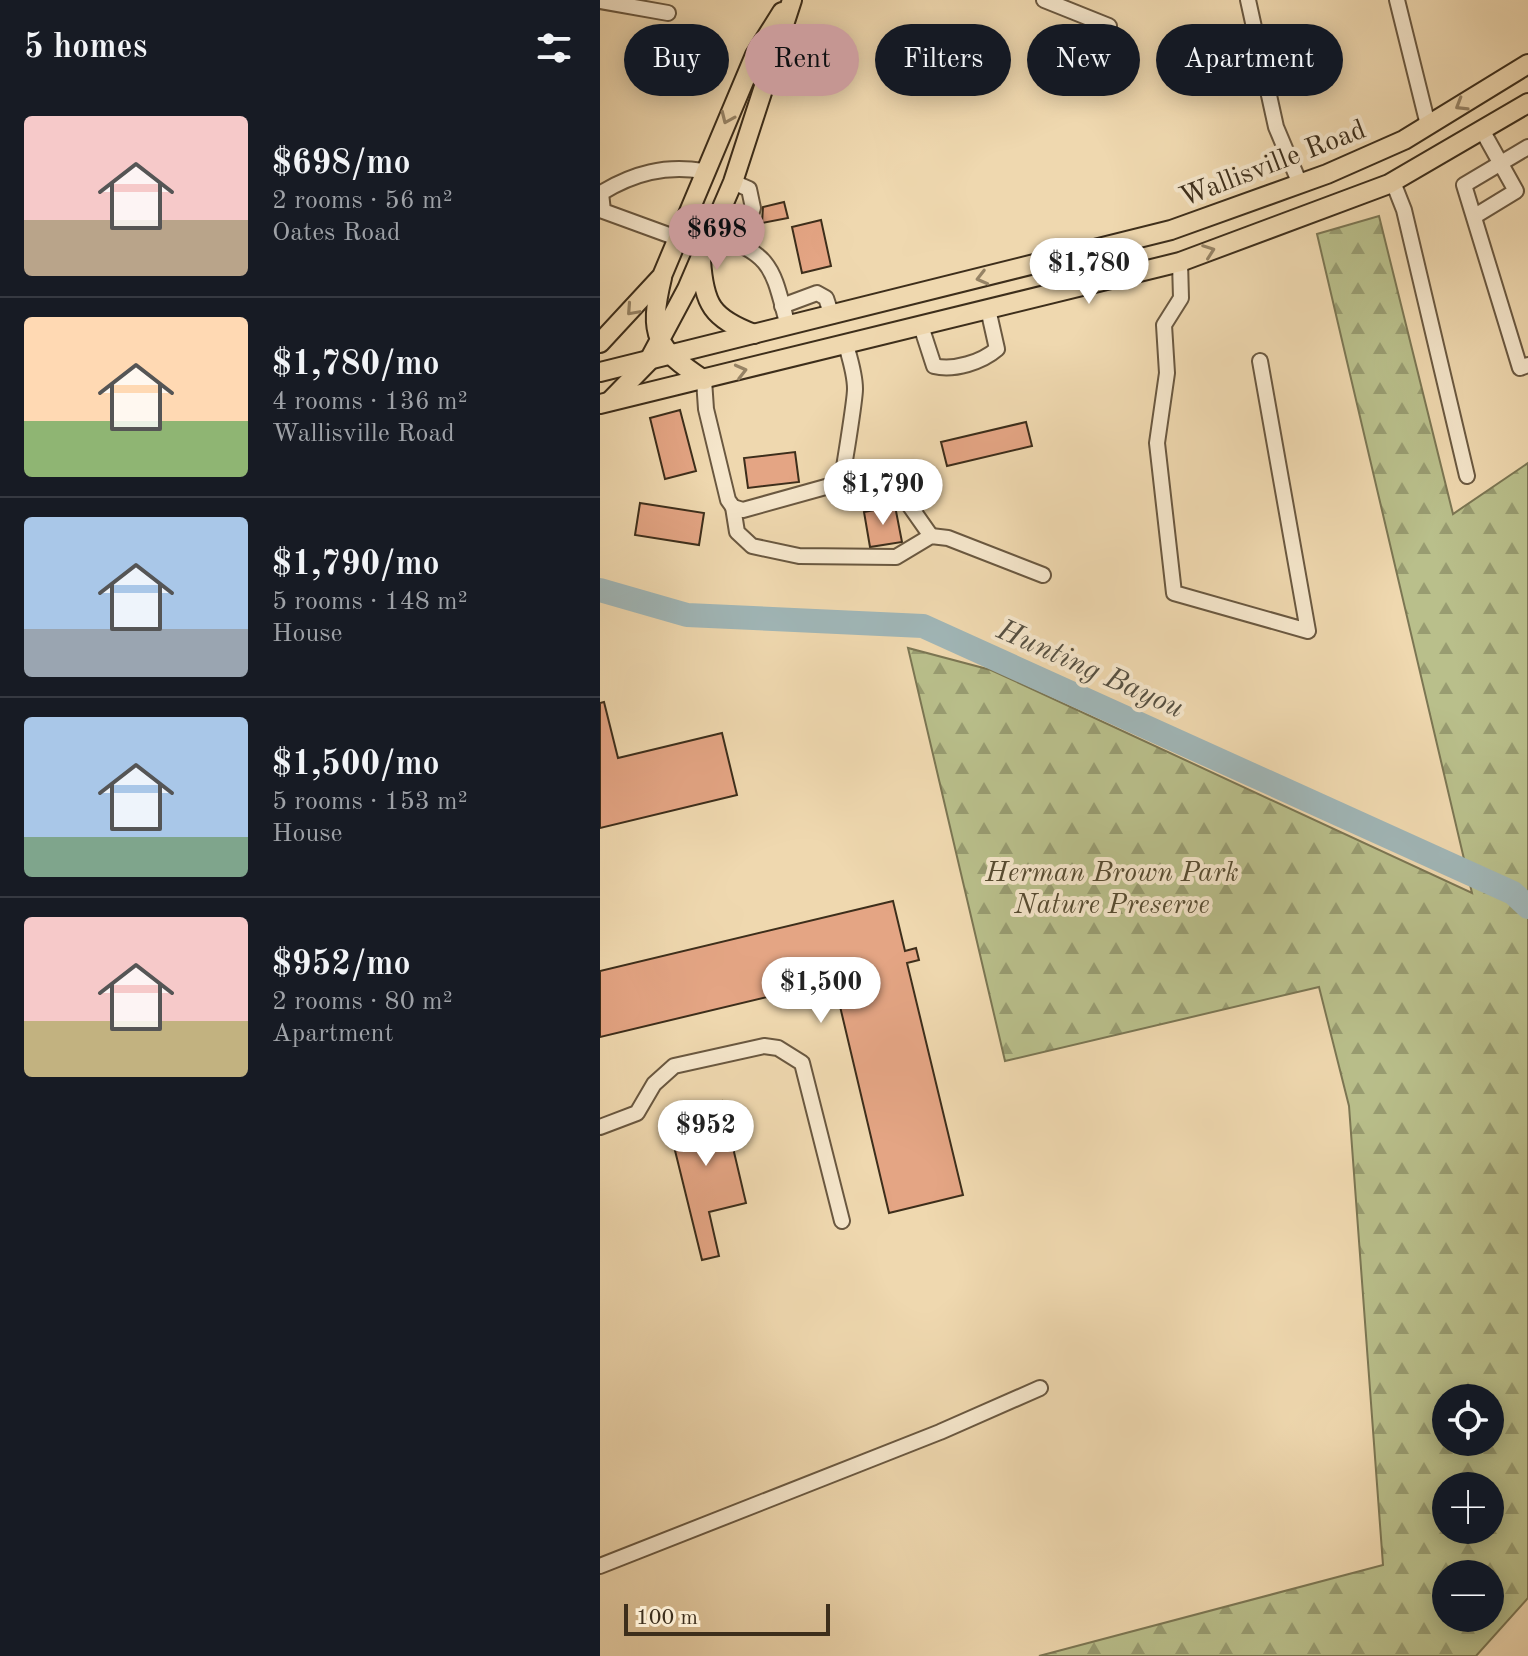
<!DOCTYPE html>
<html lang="en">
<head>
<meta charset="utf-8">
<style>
	body { margin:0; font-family:"Old Standard TT",serif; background:#242831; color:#f1f3f6; height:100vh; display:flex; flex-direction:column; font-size:30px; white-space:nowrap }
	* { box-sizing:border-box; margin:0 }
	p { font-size:26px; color:#9ea1a6 }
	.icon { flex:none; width:44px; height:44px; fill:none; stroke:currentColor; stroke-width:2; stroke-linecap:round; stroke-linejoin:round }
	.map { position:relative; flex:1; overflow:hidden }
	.drawer { display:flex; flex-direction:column; background:#171b24; width:600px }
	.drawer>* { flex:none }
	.guide { position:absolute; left:24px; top:24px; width:760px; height:72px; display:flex; gap:16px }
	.tools { position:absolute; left:832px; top:1384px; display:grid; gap:16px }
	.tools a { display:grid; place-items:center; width:72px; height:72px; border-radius:50%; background:#171b24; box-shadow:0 4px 20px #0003; font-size:40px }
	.scale { position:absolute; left:24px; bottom:20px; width:206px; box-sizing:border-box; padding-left:8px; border:4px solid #3d2e1b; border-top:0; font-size:22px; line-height:28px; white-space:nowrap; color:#3d2e1b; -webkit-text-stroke:6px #f5e6cb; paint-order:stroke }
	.price { position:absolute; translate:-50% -68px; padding:0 18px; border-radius:28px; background:#fff; color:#222; font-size:26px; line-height:52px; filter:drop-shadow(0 2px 4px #0008) }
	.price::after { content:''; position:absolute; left:50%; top:48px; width:24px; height:18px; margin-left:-12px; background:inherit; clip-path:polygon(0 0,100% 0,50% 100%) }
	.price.on { background:#c59692; color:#111 }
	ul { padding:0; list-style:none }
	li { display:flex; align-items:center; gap:24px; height:200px; padding:0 24px }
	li+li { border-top:2px solid #363941 }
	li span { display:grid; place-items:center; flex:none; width:224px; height:160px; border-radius:8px; color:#555 }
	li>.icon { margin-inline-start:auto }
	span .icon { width:96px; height:96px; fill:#fffc; stroke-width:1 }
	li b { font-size:34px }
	h2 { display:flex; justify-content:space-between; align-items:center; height:96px; padding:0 24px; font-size:34px }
	.pill { padding:0 28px; border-radius:36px; background:#171b24; box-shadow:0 4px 20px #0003; font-size:28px; line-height:72px }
	.pill.on { background:#c59692; color:#111 }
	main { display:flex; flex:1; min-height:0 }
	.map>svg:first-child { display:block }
	.forest { fill:url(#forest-firs); stroke:#7b7653; stroke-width:2; fill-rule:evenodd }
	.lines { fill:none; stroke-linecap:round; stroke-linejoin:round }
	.river { stroke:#a0b6b7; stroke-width:24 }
	.building { fill:#e4a584; stroke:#3d2e1b; stroke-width:2 }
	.minor-casing { stroke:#6a5840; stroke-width:18 }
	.major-casing { stroke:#3d2e1b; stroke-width:22 }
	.minor { stroke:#f5e6cb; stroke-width:14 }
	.major { stroke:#efd8af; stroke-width:18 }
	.oneway { stroke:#968365 }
	.labels { text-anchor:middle; stroke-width:8; stroke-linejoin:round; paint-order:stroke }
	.street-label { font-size:28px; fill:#3d2e1b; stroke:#f5e6cb }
	.park-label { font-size:28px; font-style:italic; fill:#564b31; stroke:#f5e6cb }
	.water-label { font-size:30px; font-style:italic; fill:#565042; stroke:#f5e6cb }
</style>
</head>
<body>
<main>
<section class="drawer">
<h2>5 homes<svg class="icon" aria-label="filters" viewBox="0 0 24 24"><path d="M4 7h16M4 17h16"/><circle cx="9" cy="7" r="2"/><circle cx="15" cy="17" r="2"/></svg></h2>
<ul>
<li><span style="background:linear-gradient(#f6c9c9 65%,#b9a48a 0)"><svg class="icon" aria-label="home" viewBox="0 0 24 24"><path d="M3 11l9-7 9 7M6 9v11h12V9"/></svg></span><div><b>$698/mo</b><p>2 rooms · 56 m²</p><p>Oates Road</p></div></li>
<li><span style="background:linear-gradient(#ffd9b3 65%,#8fb573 0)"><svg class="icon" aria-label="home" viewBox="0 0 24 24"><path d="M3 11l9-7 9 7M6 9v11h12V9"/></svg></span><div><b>$1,780/mo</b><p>4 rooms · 136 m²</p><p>Wallisville Road</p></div></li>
<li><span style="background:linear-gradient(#a9c7e8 70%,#9aa5b1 0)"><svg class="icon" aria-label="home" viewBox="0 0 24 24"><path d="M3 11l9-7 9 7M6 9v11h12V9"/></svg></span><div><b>$1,790/mo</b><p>5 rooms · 148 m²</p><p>House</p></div></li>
<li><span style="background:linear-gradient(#a9c7e8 75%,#7fa58c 0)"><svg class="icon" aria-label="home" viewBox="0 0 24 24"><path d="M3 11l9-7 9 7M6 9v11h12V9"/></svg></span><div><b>$1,500/mo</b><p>5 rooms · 153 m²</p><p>House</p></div></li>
<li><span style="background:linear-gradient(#f6c9c9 65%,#c2b280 0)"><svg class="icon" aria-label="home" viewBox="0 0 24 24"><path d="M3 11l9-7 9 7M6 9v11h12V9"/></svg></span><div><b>$952/mo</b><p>2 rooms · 80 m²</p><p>Apartment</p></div></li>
</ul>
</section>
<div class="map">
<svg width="928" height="1656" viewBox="0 0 928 1656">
	<defs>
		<pattern id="forest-firs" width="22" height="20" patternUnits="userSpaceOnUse" patternTransform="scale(2)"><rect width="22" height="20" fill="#b9bf8b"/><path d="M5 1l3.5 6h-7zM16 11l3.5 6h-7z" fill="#989c71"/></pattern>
	</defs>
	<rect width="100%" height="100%" fill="#efd8af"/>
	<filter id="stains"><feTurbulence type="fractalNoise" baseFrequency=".0025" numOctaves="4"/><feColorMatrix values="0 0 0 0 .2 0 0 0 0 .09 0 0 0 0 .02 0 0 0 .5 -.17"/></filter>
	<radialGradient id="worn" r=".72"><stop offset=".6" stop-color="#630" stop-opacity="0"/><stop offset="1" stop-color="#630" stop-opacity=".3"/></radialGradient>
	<path class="forest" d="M779,216L853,514L928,463V1598L876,1656H439L783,1565L749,1106L719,987L405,1061L308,648L391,670L872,893L717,234ZM846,1398H890V1442H846ZM846,1486H890V1530H846ZM846,1574H890V1618H846Z"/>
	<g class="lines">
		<path class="river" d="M0,590L87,615L323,626L913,893L928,907"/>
	</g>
	<g class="building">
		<path d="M184,202L188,218L162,223L163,207Z"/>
		<path d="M221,220L231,266L202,273L192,227Z"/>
		<path d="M80,410L96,471L65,479L50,418Z"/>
		<path d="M426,422L432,446L347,466L341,442Z"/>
		<path d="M195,452L199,482L148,488L144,458Z"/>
		<path d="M40,503L104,513L99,545L35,535Z"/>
		<path d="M295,506L302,542L270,547L264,512Z"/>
		<path d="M4,702L18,758L122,733L137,795L0,828V703Z"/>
		<path d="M293,901L305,951L316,948L319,960L307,963L363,1195L289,1213L234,981L0,1037V971Z"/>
		<path d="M122,1101L146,1203L109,1212L119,1256L102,1260L66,1114Z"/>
	</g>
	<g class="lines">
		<defs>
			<g id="minor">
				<path d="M444,0L509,26"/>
				<path d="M648,0L676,127L700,184"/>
				<path d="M797,0L828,125"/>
				<path d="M0,1L68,13"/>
				<path d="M928,147L864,185L920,368L928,365"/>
				<path d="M133,182L149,189L153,208L140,246"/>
				<path d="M793,182L804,210L867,476"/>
				<path d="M875,216L916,191L882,130"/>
				<path d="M111,234C174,254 172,268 188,326"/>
				<path d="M77,238L3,211L1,193C34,173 65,165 103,171"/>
				<path d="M580,262L581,298L564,325L567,373L557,443L574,593L708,631L660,361"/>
				<path d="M182,306L217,293L226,298L232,316"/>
				<path d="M321,326L334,366C354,371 382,362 397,349L388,309"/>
				<path d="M104,380L106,409L128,500L133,507L143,510L240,483C243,479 255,398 255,389C255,374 250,359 246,345"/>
				<path d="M244,477L293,482L331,536"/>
				<path d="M133,507L137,532L152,546L199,556L296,557L331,536L348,538L443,575"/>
				<path d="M0,1127L37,1113L54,1084L74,1066L164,1046L178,1048L202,1063L242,1221"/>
				<path d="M0,1566L340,1432L440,1388"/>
			</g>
			<g id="major">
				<path d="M101,260C104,305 112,318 154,334"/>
				<path d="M62,278C48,336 56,348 104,380"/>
				<path d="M0,343L62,276L155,55L182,12"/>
				<path d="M0,372L571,230L727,174L804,140L928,64"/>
				<path d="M10,401L48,362L87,289L133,182L192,0"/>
				<path d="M0,404L580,262L789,184L928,103"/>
			</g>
		</defs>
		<use href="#minor" class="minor-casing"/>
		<use href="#major" class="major-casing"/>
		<use href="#minor" class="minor"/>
		<use href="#major" class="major"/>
	</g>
	<defs><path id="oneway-chevron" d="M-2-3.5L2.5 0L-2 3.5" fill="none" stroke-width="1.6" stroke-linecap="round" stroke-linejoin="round" transform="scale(2)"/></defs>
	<g class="oneway">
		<use href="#oneway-chevron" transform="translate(861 105) rotate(149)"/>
		<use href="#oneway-chevron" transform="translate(127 118) rotate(114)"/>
		<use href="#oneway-chevron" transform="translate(609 251) rotate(-20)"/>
		<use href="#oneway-chevron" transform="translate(382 278) rotate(166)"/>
		<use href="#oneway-chevron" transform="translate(32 310) rotate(132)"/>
		<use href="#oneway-chevron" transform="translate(141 371) rotate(-14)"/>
	</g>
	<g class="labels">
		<g class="street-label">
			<text transform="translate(672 162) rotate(-21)" y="10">Wallisville Road</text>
		</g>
		<g class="park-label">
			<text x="512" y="881">Herman Brown Park<tspan x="512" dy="32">Nature Preserve</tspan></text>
		</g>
		<g class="water-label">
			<text transform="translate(491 668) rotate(24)" y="10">Hunting Bayou</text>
		</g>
	</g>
	<rect width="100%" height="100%" filter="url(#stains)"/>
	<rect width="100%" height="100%" fill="url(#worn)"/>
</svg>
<div class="tools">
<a><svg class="icon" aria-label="locate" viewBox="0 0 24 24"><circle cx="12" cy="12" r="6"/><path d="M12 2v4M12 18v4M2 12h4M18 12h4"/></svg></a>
<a>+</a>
<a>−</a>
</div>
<div class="scale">100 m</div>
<b class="price on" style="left:117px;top:272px">$698</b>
<b class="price" style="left:489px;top:306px">$1,780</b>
<b class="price" style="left:283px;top:527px">$1,790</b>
<b class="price" style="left:221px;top:1025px">$1,500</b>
<b class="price" style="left:106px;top:1168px">$952</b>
<div class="guide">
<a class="pill">Buy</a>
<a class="pill on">Rent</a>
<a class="pill">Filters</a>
<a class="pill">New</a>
<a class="pill">Apartment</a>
</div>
</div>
</main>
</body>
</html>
